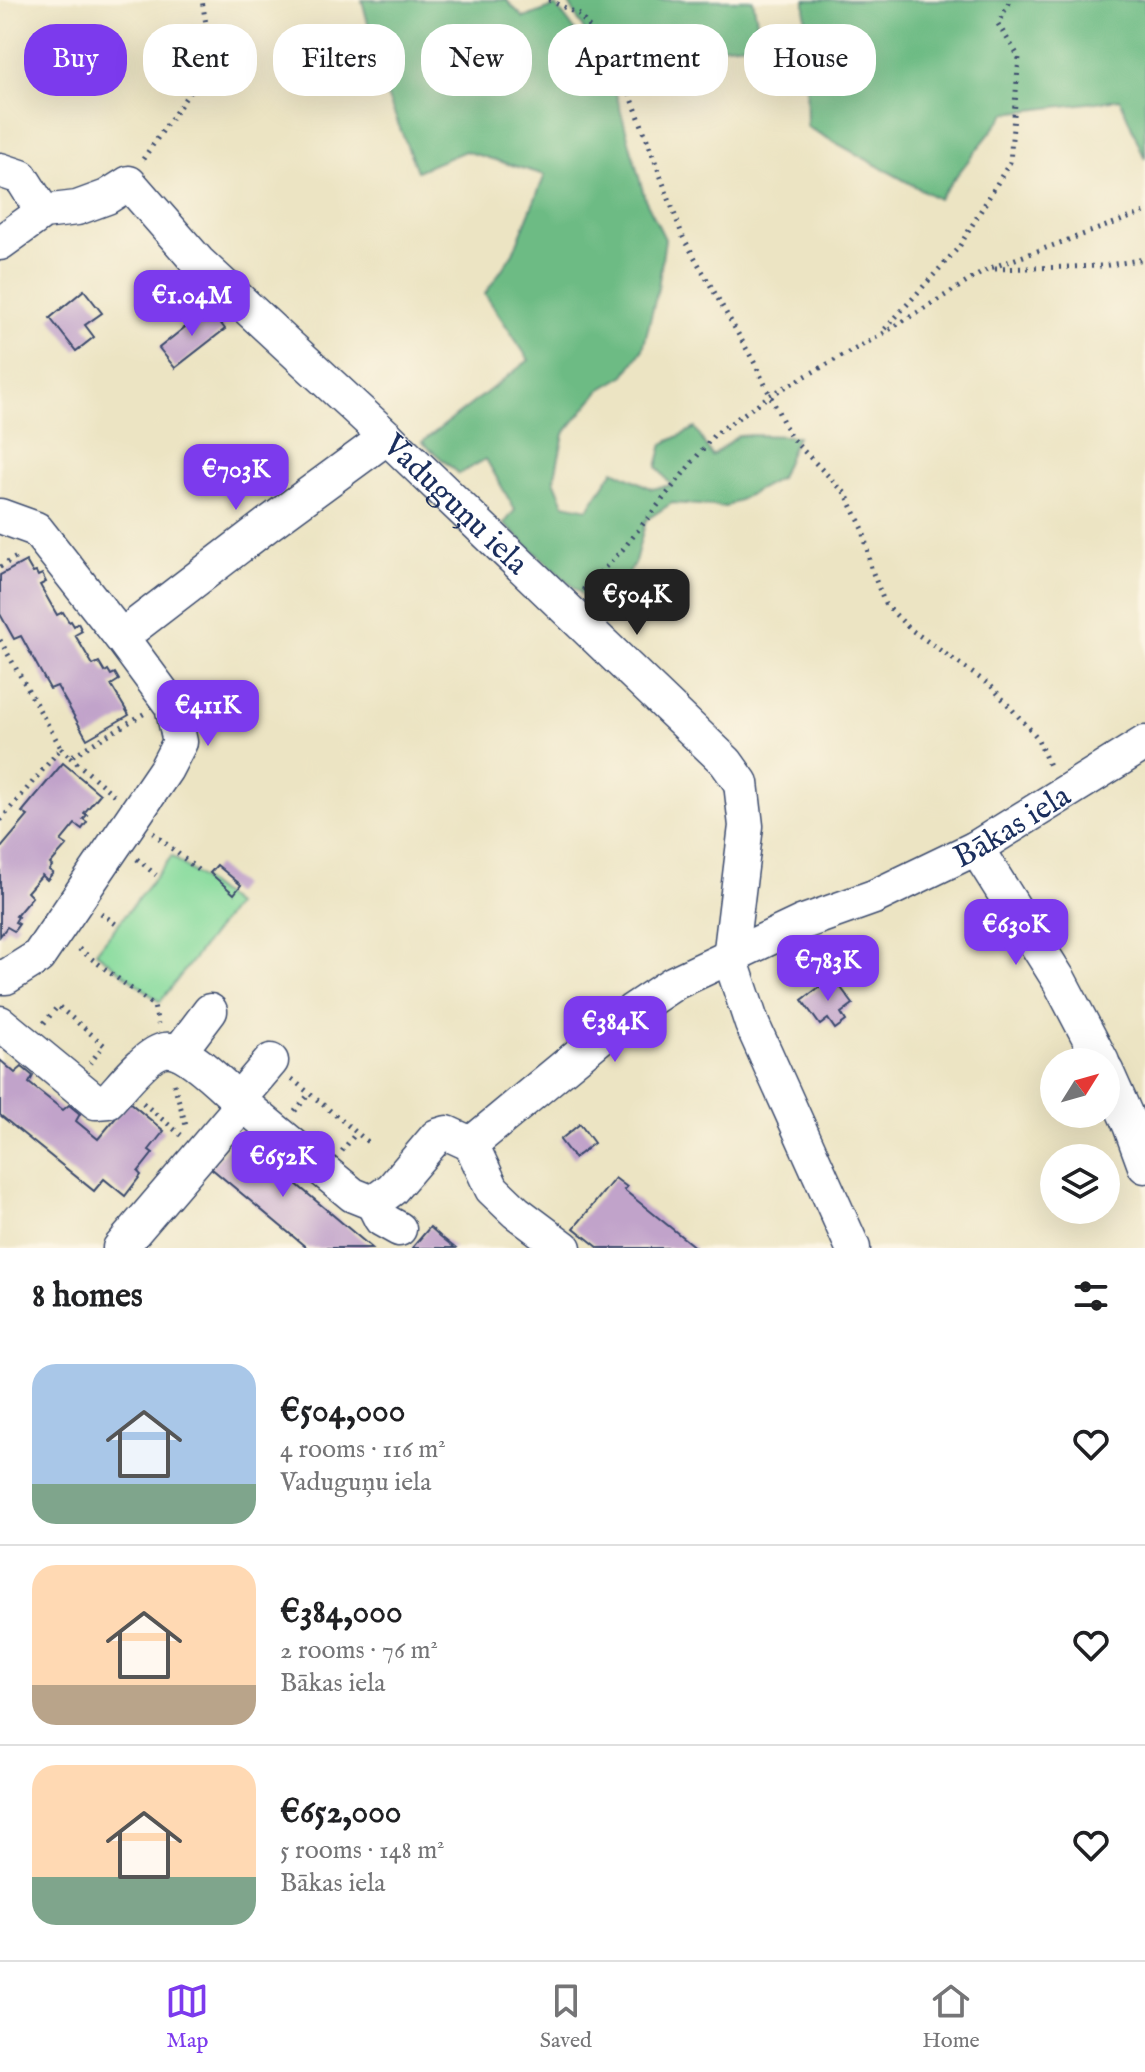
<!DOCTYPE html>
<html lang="en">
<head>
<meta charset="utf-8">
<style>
	body { margin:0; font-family:"IM FELL English",serif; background:#f6f6f6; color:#202124; height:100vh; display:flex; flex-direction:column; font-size:30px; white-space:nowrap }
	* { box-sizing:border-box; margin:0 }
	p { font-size:26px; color:#757577 }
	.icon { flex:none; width:44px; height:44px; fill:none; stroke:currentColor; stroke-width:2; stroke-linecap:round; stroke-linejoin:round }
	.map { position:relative; height:1248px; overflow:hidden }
	.sheet { display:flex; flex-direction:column; background:#fff; flex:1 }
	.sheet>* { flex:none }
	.top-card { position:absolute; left:24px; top:24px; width:1098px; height:72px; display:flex; gap:16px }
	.needle { width:52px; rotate:53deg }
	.controls { position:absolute; left:1040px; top:1048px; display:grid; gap:16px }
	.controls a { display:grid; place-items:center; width:80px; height:80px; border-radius:50%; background:#fff; box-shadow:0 8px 32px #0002; font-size:40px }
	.price { position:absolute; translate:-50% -68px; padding:0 18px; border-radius:16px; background:#7c3aed; color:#fff; font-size:26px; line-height:52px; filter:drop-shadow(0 2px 4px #0008) }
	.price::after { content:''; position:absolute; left:50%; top:48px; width:24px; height:18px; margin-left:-12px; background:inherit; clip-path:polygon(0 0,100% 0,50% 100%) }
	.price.current { background:#222; color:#fff }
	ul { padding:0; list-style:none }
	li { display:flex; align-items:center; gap:24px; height:200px; padding:0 32px }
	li+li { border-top:2px solid #e0e0e0 }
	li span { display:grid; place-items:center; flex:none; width:224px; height:160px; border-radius:24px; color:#555 }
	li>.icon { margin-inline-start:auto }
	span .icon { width:96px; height:96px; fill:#fffc; stroke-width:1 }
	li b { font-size:34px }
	h2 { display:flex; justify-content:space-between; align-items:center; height:96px; padding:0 32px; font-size:34px }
	.chip { padding:0 28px; border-radius:32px; background:#fff; box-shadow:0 8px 32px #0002; font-size:28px; line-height:72px }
	.chip.current { background:#7c3aed; color:#fff }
	.menu { display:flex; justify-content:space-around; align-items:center; height:112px; border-top:2px solid #e0e0e0; background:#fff; font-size:22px; color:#757577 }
	.menu a { display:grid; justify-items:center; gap:4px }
	.menu .current { color:#7c3aed }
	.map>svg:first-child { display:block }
	.green { fill:#87db9d; stroke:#51857e; stroke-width:2 }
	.forest { fill:#6dbb84; stroke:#447571; stroke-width:2 }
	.building { fill:#c1a3ca }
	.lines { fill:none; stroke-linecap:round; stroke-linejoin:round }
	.minor-casing { stroke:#3a4a6d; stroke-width:37 }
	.path { stroke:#3a4a6d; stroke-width:5; stroke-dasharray:2 6; stroke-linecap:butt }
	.minor { stroke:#fff; stroke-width:34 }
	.labels { text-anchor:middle; stroke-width:8; stroke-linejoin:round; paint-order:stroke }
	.street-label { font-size:32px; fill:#1b2f5e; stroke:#fcf5e5 }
</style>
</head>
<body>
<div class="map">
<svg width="1145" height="1248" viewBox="0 0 1145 1248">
	<rect width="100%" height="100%" fill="#fcf5e5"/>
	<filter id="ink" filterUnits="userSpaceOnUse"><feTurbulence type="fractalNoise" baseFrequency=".0125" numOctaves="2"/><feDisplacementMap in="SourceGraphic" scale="16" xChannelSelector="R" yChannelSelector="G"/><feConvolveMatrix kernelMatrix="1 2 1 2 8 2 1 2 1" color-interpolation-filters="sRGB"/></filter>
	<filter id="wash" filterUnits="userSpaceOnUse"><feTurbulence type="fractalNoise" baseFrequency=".006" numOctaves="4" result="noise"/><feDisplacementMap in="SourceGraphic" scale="32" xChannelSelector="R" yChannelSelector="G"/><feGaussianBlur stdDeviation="1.8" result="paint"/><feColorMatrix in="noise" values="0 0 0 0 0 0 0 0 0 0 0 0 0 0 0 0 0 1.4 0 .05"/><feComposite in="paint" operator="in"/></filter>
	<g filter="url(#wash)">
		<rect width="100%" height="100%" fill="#ece4c3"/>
		<path class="green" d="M172,856L235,905L160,1002L96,952Z"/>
		<g class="forest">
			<path d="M362,0H506L524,18L556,6L612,79L645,199L665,239L658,288L643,349L625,375L600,390L564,434L554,480L564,504L588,509L614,470L652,489L671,485L657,467L663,444L695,428L712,456L739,435L797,436L780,478L726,507L672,503L646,520L634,565L602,613L504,524L515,510L486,459L459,474L422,442L529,360L485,294L513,253L545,175L465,151L417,171L386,93Z"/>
			<path d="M567,0H753L757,21L749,44L677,50L626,62L598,55Z"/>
			<path d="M805,0H1145V159L1120,99L1006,113L938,199L807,127Z"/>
		</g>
		<g id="blocks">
			<g class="building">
				<path d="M67,36L92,56L66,88L41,68Z"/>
				<path d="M84,290L102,313L85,325L94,337L76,351L50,318Z"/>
				<path d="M209,308L225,329L175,368L159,348Z"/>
				<path d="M26,561L33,573L36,572L38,576L42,574L46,582L40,585L57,615L63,612L69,622L71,621L74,626L78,623L82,631L75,635L93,665L99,662L105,672L108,670L111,675L115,673L119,680L111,685L129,715L87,739L57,686L50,689L21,636L14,639L0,614V575Z"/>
				<path d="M63,763L100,794L84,813L87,815L83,819L87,822L82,829L75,824L61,841L67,845L50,864L52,866L49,870L53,873L47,880L42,875L27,892L32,897L16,916L18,917L15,922L19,924L14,931L7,927L0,936V849L28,816L22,812Z"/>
				<path d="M217,865L241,885L234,894L210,873Z"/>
				<path d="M833,977L853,1004L841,1013L846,1021L835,1029L828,1019L820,1025L802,1000Z"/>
				<path d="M0,1060L15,1073L22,1067L33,1076L29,1083L63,1110L69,1105L80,1114L76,1121L98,1139L129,1102L164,1131L149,1150L153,1153L138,1172L141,1175L125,1196L104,1179L94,1191L0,1115Z"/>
				<path d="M580,1124L594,1143L574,1158L560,1140Z"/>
				<path d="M238,1135L372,1248H307L211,1168Z"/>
				<path d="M615,1178L627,1187L624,1190L696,1248H599L574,1228Z"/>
				<path d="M430,1227L440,1236L455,1248H412Z"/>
			</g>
		</g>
	</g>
	<g filter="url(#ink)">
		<use href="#blocks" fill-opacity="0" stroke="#3a4a6d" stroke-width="2"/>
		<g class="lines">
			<defs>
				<g id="minor">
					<path d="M0,170L21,177L43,212"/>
					<path id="s1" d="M0,243L43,212L77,208L107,197L129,183L198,262L387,437L726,762L741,783L746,826L730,958L752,1024L853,1248"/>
					<path d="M0,516L36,529L121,637L172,706L180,742L166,769L38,957L6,977H0"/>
					<path d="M121,637L267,525L387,437"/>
					<path d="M976,848L1059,980L1102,1062"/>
					<path d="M0,1023L96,1102L108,1101C120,1088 148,1052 165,1050C187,1047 226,1090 243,1104"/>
					<path d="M179,1052L210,1011"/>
					<path d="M1106,1071L1130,1125L1145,1166"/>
					<path d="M238,1100L271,1061"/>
					<path d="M471,1144L492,1189L516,1212L564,1248"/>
					<path d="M373,1203L381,1219L399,1229"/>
					<path id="s2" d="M120,1248L243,1104L353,1195L373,1203L392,1189L437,1136L447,1133L471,1144L632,1011L674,983L801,923L874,897L976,848L1145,743"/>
				</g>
			</defs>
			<use href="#minor" class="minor-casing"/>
			<g class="path">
				<path d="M549,0L580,15L624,77L683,237L754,362L791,438L846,494L863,529L871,568L885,604L910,629L991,686L1037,737L1050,768"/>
				<path d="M143,159L212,60L202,0"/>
				<path d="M995,269L1103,266L1145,259"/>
				<path d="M885,329L959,247L1010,162L1019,57L998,24L1010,0"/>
				<path d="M0,567L20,555"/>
				<path d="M583,590L623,549L714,435L769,396L879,336L988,269L1145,212"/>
				<path d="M0,640L61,748L0,821"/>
				<path d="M61,748L70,757L145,713"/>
				<path d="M70,757L114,795"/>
				<path d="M153,833L198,870L195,874"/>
				<path d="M137,859L156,875"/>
				<path d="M101,913L117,925"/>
				<path d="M79,949L154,1006L158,1024"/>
				<path d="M44,1023L58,1006L104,1045L90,1063"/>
				<path d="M292,1079L368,1142"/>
				<path d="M174,1084L187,1129"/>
				<path d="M143,1103L181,1135"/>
				<path d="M295,1111L310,1093"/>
				<path d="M342,1151L356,1133"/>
			</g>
			<use href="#minor" class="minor"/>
		</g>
	</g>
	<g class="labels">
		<g class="street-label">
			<text dy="11" stroke="none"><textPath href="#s1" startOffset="604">Vaduguņu iela</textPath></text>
			<text dy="11" stroke="none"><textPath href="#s2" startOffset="1116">Bākas iela</textPath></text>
		</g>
	</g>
</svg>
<div class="controls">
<a><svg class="needle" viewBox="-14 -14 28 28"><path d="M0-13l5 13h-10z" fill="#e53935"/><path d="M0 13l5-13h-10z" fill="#757577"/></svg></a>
<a><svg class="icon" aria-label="layers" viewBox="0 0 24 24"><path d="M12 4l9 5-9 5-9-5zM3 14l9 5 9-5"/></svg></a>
</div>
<b class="price" style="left:192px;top:338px">€1.04M</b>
<b class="price" style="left:236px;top:512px">€703K</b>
<b class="price current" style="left:637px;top:637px">€504K</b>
<b class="price" style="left:208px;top:748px">€411K</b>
<b class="price" style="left:1016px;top:967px">€630K</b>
<b class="price" style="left:828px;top:1003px">€783K</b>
<b class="price" style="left:615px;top:1064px">€384K</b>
<b class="price" style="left:283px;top:1199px">€652K</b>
<div class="top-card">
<a class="chip current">Buy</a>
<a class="chip">Rent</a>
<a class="chip">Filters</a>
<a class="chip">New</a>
<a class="chip">Apartment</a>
<a class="chip">House</a>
</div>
</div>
<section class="sheet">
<h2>8 homes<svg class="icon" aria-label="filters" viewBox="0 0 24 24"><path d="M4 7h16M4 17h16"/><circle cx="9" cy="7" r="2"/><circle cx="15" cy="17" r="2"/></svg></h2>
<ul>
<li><span style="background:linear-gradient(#a9c7e8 75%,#7fa58c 0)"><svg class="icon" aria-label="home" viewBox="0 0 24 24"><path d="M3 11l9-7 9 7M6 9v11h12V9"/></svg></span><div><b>€504,000</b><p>4 rooms · 116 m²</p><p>Vaduguņu iela</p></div><svg class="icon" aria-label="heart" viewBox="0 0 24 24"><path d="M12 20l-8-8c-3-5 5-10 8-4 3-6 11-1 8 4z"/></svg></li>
<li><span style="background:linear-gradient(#ffd9b3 75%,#b9a48a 0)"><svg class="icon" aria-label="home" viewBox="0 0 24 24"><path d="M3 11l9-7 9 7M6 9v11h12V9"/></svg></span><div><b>€384,000</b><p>2 rooms · 76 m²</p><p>Bākas iela</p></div><svg class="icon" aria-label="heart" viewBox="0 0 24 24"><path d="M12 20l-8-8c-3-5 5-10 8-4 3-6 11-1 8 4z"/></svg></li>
<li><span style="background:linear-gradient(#ffd9b3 70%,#7fa58c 0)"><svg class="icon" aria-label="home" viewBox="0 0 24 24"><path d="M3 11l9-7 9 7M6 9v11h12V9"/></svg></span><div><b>€652,000</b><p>5 rooms · 148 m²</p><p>Bākas iela</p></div><svg class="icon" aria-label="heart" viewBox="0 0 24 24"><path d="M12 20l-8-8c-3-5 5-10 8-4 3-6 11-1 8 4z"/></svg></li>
</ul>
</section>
<nav class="menu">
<a class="current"><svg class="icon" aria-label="map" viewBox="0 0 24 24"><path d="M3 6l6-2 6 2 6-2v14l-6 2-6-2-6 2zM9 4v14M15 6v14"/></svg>Map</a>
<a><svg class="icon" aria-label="saved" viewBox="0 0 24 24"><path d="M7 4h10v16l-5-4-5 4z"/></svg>Saved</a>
<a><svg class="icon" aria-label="home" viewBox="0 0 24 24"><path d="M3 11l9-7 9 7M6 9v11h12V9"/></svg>Home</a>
</nav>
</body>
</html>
